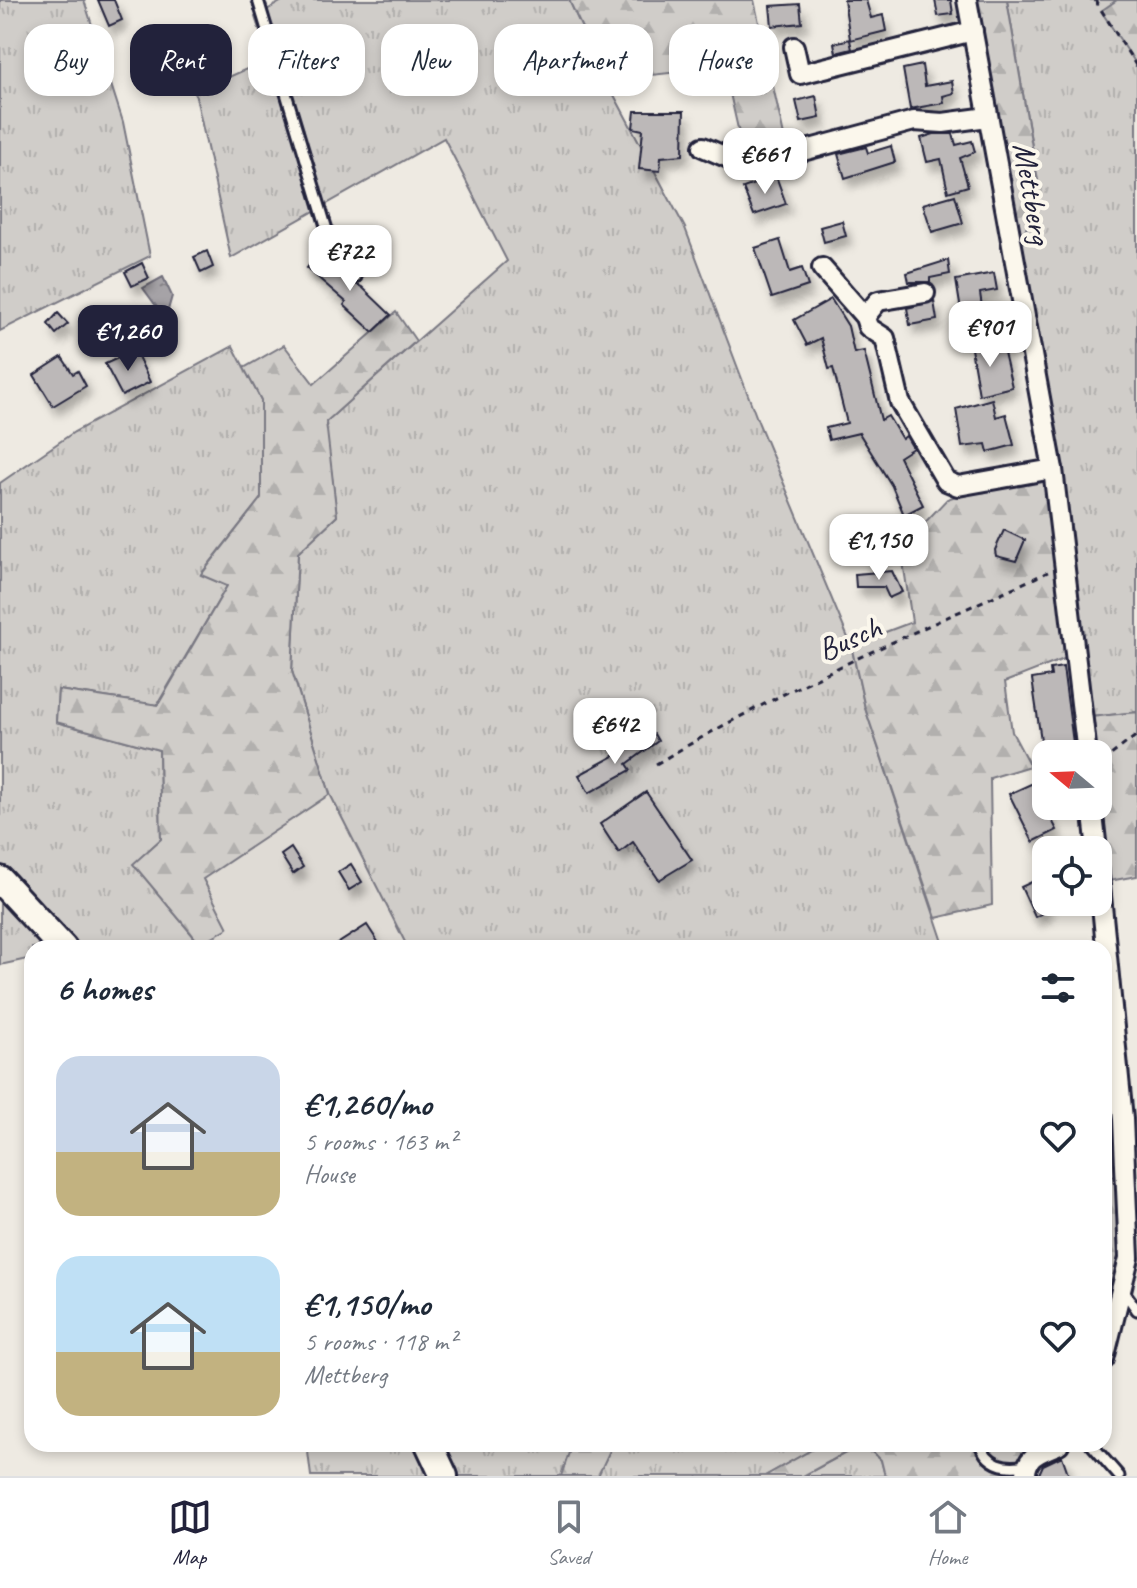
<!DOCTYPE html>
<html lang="en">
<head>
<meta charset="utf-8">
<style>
	body { margin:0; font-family:Caveat,sans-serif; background:#f2f2f3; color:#1f2937; height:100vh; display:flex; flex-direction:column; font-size:30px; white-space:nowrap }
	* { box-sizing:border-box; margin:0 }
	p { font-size:26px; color:#747a83 }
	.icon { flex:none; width:44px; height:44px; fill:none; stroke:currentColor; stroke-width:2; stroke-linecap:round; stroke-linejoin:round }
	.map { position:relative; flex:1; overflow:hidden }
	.side { position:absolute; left:24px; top:940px; width:1088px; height:512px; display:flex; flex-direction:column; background:#fff; border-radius:24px; box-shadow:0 4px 12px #0003 }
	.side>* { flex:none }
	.hud { position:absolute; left:24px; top:24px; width:1090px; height:72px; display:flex; gap:16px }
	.needle { width:52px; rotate:289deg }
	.buttons { position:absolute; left:1032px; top:740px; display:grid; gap:16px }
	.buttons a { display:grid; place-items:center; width:80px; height:80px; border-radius:16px; background:#fff; box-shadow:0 4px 12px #0003; font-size:40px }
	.price { position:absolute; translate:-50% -68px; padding:0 18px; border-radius:16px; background:#fff; color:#222; font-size:26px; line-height:52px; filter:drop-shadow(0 2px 4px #0008) }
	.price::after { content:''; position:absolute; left:50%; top:48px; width:24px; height:18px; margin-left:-12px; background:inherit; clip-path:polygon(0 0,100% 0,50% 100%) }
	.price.on { background:#22223b; color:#fff }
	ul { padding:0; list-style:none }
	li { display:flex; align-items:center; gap:24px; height:200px; padding:0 32px }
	li span { display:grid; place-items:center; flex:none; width:224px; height:160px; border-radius:24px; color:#555 }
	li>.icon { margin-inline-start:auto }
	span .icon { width:96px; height:96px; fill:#fffc; stroke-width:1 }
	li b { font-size:34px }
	h2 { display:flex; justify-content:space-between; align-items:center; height:96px; padding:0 32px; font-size:34px }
	.chip { padding:0 28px; border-radius:24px; background:#fff; box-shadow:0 4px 12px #0003; font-size:28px; line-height:72px }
	.chip.on { background:#22223b; color:#fff }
	.menu { display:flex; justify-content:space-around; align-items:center; height:112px; border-top:2px solid #e0e1e3; background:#fff; font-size:22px; color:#747a83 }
	.menu a { display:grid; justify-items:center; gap:4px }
	.menu .on { color:#22223b }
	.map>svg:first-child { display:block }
	.built { fill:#dfdbd5 }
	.grass { fill:url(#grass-tufts); stroke:#797882; stroke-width:2 }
	.forest { fill:url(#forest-firs); stroke:#797882; stroke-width:2 }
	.water { fill:url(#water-ripples); stroke:#716f7c; stroke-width:2 }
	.building { fill:#bcb8b8; stroke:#22223b; stroke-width:2; filter:url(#shadow) }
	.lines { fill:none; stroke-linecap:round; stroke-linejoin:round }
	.lane-casing { stroke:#22223b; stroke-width:15 }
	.street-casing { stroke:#22223b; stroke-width:24 }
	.secondary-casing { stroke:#22223b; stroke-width:32 }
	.path { stroke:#22223b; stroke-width:3; stroke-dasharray:6 6; stroke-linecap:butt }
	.lane { stroke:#fbf7ec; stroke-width:9 }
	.street { stroke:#fbf7ec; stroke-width:18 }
	.secondary { stroke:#fbf7ec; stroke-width:26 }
	.labels { text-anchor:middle; stroke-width:8; stroke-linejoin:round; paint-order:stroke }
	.street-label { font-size:32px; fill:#22223b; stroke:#fbf7ec }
</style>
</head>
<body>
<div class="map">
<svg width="1137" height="1476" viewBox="0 0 1137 1476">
	<defs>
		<pattern id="grass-tufts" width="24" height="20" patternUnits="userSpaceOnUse" patternTransform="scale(2)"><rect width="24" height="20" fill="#d0cdc9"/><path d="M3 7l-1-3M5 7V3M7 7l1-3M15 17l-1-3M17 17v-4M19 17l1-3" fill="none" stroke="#b2b0ae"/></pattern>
		<pattern id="forest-firs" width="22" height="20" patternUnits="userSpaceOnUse" patternTransform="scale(2)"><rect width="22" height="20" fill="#d0cdc9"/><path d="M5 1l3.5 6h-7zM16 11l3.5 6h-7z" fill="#b2b0ae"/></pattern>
		<pattern id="water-ripples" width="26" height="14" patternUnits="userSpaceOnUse" patternTransform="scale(2)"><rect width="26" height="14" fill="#a6a3a7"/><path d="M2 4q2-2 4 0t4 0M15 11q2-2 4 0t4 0" fill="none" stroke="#878489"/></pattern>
		<filter id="shadow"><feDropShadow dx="5" dy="9" stdDeviation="4" flood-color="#0004"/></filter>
	</defs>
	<rect width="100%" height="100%" fill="#eeeae2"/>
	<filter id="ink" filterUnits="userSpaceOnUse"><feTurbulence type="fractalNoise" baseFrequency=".0125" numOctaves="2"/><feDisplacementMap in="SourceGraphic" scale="16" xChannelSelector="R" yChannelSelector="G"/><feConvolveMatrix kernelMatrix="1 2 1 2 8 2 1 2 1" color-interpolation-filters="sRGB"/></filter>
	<g filter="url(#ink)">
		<path class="built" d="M330,794L408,948H194L228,928L202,880Z"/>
		<g class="grass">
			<path d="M0,0H84L123,122L150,256L0,331Z"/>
			<path d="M284,0H569L606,80L685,228L759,424L851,645L865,708L945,948H408L330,794L292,671L298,552L337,516L325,422L507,261L444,138L231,258L195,92L269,59L255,17Z"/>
			<path d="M1007,0H1137V712L1091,717L1020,248L1039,187Z"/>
			<path d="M233,346L261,400V498L201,574L227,586L157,705L58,690L56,722L159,750L161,839L134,864L200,944L194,948H77L0,864V483L74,432Z"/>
			<path d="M0,898L46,948H32V958L0,965Z"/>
			<path d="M307,1444H419L434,1476H311Z"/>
			<path d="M442,1444H822L765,1476H456Z"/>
			<path d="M862,1444L881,1460L885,1476H803Z"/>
		</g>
		<g class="forest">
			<path d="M569,0H754L784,136L741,142L724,67L606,80Z"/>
			<path d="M975,0H1007L1039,188L1020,248Z"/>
			<path d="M1117,0H1137V65L1101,11Z"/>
			<path d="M396,312L416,341L326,422L337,516L298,553L292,671L330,794L203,879L228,928L200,944L133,864L161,839L159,750L56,722L58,690L158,705L227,586L201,575L261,498V400L244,368L284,345L314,384Z"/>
			<path d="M1044,467L1069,657L1005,682L1012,732L1030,766L990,778L992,905L936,918L865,708L851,645L912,622L901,548L947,499Z"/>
			<path d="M1137,712V876L1109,881L1098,754H1095L1091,717Z"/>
			<path d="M1118,1174L1124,1266L1104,1342V1180Z"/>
			<path d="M572,1444H613L598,1476H561Z"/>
			<path d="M822,1444H862L803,1476H765Z"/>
			<path d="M865,1444H1051L1020,1476H885L881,1460Z"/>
		</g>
		<path class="water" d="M163,277L172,296L168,310L162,314L143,288Z"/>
		<g class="building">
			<path d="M98,0H114L122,20L109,26Z"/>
			<path d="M844,0H866L871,18L883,15L886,31L850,40L852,49L836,53L834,43L850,39Z"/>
			<path d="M935,0H951L953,14L938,16Z"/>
			<path d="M800,4L802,23L772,26L770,6Z"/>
			<path d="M922,65L925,86L952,81L954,93L943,96L944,103L910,109L903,69Z"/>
			<path d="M816,96L820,118L801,122L796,101Z"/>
			<path d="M635,111H684L683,155L661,157L660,171L639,169L643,130L633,128Z"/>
			<path d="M934,134H953L956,145L972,141L975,152L960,158L968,186L948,192L941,159L927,162L921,138Z"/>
			<path d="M891,146L895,162L845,178L838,154L866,147L868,153Z"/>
			<path d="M776,176L786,204L754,215L743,188Z"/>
			<path d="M955,195L963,223L932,232L923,204Z"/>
			<path d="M842,221L846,236L824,242L820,227Z"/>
			<path d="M780,240L790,272L802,268L808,286L772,298L755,248Z"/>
			<path d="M207,251L213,267L201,273L194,257Z"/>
			<path d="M322,251L351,282L362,287L391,315L373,332L344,305L346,302L307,268Z"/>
			<path d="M948,260L950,274L930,278V282H909L907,273Z"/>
			<path d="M142,263L149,278L132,286L125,272Z"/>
			<path d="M994,273L997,290L980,293L983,314L962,317L956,280Z"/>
			<path d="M831,299L848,326L854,353L864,351L881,420L888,416L902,439L906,436L913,448L899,457L923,505L904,515L892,486L859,433L829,440L826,428L847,423L833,368L829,369L821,338L807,345L794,320Z"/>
			<path d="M934,301L937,320L910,325L907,308Z"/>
			<path d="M58,313L68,324L56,334L48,324Z"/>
			<path d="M983,339L987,352L1003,348L1012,387L979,395L970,343Z"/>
			<path d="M135,350L150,382L122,396L105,364Z"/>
			<path d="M62,357L73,374L78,371L86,386L53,406L34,375Z"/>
			<path d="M992,399L996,417L1006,414L1014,445L988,452L986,444L962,447L956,409Z"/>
			<path d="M1004,530L1025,540L1016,561L996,556L995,550Z"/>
			<path d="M892,571L902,592L889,598L884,587H856L855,574Z"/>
			<path d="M1063,667L1074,750L1043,754L1032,679L1051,676L1050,669Z"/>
			<path d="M654,734L658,741L627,764L631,770L589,793L579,775Z"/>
			<path d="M1033,783L1057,830L1033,842L1009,794Z"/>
			<path d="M646,792L692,860L659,880L633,842L619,853L600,824Z"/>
			<path d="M291,848L303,867L293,874L281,855Z"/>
			<path d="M351,864L362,882L349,890L338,872Z"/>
			<path d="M1040,878L1046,890V912L1035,917L1021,887Z"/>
			<path d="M367,925L382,948H331Z"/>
			<path d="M1062,1456L1069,1476H1038L1043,1465Z"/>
		</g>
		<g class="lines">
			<defs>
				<g id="lane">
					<path d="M258,0L328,233L340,262L356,277"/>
					<path d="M1123,1290L1137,1310"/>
					<path d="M980,1444C988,1465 1005,1469 1026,1465"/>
					<path d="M1091,1444L1119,1476"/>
				</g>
				<g id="street">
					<path d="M967,0L1053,469L1087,754"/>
					<path d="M794,47L800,74L973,31"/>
					<path d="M703,147L747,166L914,121L943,123L988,117"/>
					<path d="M822,268L865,317"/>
					<path d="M925,293L878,301L865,317L868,327L885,338L900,402L946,481L958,486L1053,469"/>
					<path d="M1092,806L1097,850"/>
					<path d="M1098,865L1123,1119L1129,1258L1104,1359"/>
					<path d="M1026,1476C1025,1455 1042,1452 1059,1444"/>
				</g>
				<g id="secondary">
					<path d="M0,880L63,948"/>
					<path d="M429,1444L444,1476"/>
				</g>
			</defs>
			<use href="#lane" class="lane-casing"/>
			<use href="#street" class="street-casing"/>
			<use href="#secondary" class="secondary-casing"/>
			<g class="path">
				<path d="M1095,0L1137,67"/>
				<path d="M1102,762L1137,735"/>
				<path d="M656,764C781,689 915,632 1048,572"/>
			</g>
			<use href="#lane" class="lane"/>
			<use href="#street" class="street"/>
			<use href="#secondary" class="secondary"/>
		</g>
	</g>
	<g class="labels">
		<g class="street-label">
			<text transform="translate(1033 193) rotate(80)" y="11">Mettberg</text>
			<text transform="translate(849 638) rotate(-24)" y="11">Busch</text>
		</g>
	</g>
</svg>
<div class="buttons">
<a><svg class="needle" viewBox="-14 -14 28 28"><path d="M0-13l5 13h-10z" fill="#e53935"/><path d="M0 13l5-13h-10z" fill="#747a83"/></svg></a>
<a><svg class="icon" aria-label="locate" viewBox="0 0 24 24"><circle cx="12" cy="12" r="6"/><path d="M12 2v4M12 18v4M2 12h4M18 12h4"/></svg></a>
</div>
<b class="price" style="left:765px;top:196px">€661</b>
<b class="price" style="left:350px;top:293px">€722</b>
<b class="price" style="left:990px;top:369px">€901</b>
<b class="price on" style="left:128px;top:373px">€1,260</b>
<b class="price" style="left:879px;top:582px">€1,150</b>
<b class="price" style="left:615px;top:766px">€642</b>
<div class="hud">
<a class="chip">Buy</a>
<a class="chip on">Rent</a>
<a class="chip">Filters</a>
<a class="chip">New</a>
<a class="chip">Apartment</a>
<a class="chip">House</a>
</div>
<section class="side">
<h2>6 homes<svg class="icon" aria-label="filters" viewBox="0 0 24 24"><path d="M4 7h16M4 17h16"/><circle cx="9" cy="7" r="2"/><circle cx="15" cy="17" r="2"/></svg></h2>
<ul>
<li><span style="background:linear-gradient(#c9d6e8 60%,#c2b280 0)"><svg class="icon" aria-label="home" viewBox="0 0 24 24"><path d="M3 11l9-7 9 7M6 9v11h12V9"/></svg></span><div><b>€1,260/mo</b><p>5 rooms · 163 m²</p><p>House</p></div><svg class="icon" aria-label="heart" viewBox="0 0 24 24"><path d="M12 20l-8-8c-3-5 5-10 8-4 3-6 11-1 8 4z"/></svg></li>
<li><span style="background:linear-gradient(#bfe0f5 60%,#c2b280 0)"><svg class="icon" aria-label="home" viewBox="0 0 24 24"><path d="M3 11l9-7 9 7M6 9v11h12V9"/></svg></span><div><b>€1,150/mo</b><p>5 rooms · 118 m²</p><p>Mettberg</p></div><svg class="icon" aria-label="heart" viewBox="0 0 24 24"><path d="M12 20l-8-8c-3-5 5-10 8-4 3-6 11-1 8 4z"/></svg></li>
</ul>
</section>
</div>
<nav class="menu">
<a class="on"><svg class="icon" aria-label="map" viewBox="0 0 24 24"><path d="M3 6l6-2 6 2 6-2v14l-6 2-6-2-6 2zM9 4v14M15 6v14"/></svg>Map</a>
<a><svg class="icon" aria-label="saved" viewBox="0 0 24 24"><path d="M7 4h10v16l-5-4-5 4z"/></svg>Saved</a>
<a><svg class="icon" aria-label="home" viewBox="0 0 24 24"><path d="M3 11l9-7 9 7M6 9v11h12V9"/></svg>Home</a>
</nav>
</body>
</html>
